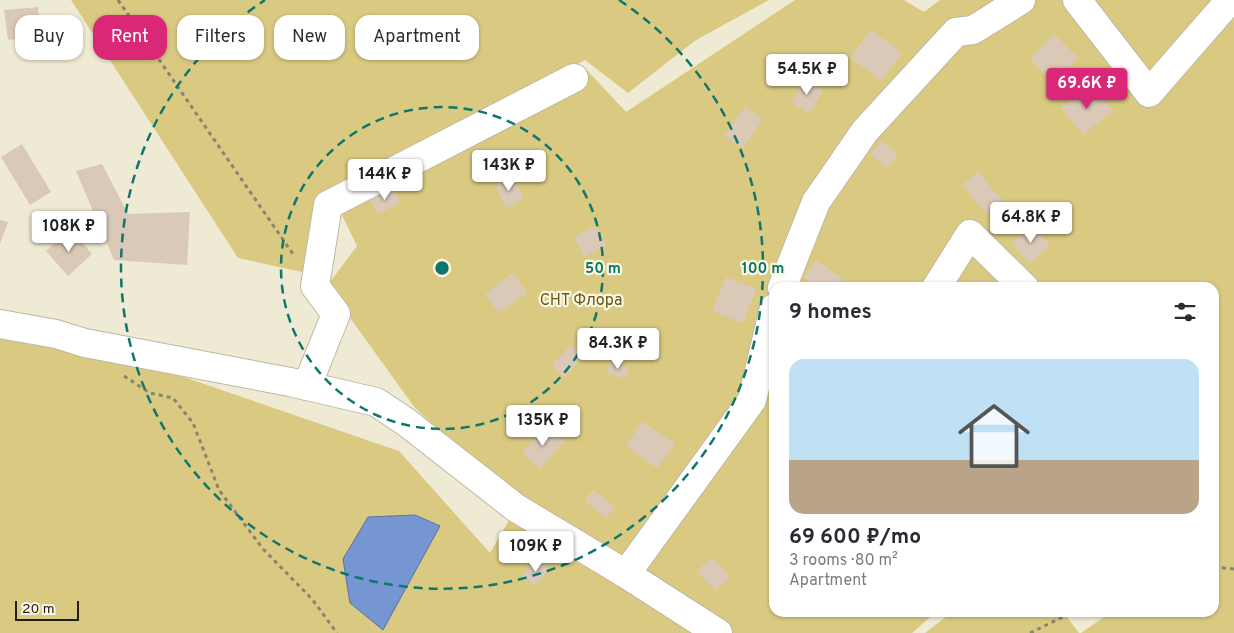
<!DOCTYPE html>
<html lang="en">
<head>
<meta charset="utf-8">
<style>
	body { margin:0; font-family:Overpass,sans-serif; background:#f2f2f3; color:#2b2b33; height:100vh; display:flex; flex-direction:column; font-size:19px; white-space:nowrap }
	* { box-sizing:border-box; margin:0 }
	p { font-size:16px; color:#7c7c81 }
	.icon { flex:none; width:28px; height:28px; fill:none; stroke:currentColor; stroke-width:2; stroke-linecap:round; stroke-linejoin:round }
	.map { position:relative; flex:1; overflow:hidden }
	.details { position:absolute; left:769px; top:282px; width:450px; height:335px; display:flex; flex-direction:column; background:#fff; border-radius:15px; box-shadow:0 1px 4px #0004 }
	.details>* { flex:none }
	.guide { position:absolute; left:15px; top:15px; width:475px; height:45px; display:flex; gap:10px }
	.scale { position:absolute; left:15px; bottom:12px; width:64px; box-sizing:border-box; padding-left:5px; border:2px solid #201e15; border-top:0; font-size:14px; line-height:18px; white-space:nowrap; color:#201e15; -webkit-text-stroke:4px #fcf7e0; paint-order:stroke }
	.price { position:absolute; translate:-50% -42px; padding:0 11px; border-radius:5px; background:#fff; color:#222; font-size:16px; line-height:32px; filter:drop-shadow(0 1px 2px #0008) }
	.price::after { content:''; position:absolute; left:50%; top:30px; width:15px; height:11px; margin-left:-8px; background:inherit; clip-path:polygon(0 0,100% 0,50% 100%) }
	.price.active { background:#db2777; color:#fff }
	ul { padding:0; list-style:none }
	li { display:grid; align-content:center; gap:10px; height:265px; padding:0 20px }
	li+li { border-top:1px solid #e1e1e2 }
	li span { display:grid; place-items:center; height:155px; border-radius:15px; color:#555 }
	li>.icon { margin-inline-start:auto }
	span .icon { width:90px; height:90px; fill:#fffc; stroke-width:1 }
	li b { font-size:21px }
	h2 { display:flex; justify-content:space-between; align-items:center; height:60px; padding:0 20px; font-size:21px }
	.chip { padding:0 18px; border-radius:15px; background:#fff; box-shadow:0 1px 4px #0004; font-size:18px; line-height:45px }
	.chip.active { background:#db2777; color:#fff }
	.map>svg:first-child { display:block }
	.green { fill:#daca81 }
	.water { fill:#7595d3; stroke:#5c719a }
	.building { fill:#dbc9b8 }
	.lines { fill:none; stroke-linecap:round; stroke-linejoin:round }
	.minor-casing { stroke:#bdb8a2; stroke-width:30 }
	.path { stroke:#888474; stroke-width:3; stroke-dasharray:4 4; stroke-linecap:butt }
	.minor { stroke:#fff; stroke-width:28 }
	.ring { fill:none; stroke:#0f766e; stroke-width:2.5; stroke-dasharray:9 6 }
	.labels { text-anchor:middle; stroke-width:4.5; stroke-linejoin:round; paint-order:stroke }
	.park-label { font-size:16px; fill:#64571d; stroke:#fcf7e0 }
	.centre { fill:#0f766e; stroke:#fcf7e0; stroke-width:2.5 }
	.ring-label { font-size:15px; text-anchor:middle; font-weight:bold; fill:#0f766e; stroke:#fcf7e0; stroke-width:4.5; stroke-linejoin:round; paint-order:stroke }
</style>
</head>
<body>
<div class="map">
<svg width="1234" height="633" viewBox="0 0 1234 633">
	<rect width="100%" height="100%" fill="#efead3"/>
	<g class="green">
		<path d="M71,0H769L696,40L628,93L585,60L319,199L320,276L238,258Z"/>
		<path d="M795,0H904L924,12L940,0H1234V633H1081L1110,613L1214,612V288H774V612L935,613L912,633H0V336L85,343L399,451L490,553L519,503L415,408L327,286L357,246L335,201L583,66L626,112Z"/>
		<path d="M951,613H1064L1079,633H925Z"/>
	</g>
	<path class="water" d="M415,515L440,526L383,630L350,603L343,559L368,517Z"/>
	<g class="building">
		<path d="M38,7L41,36L8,40L4,10Z"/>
		<path d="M871,30L902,53L881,81L850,57Z"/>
		<path d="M1054,34L1078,58L1054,83L1030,59Z"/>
		<path d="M804,79L823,90L810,113L791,103Z"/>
		<path d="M1091,84L1113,111L1083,135L1061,108Z"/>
		<path d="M745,107L763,119L743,148L724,136Z"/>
		<path d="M881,141L898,154L888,168L871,155Z"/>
		<path d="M22,144L51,192L30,205L1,157Z"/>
		<path d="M102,164L128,214L190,212L187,265L114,260L76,171Z"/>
		<path d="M978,172L1003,201L987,214L962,185Z"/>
		<path d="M513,177L524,199L506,208L495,185Z"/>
		<path d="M393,188L400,203L377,214L370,199Z"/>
		<path d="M0,220L8,222L0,244Z"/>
		<path d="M1032,225L1050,245L1030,264L1011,244Z"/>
		<path d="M596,226L606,245L584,257L574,237Z"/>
		<path d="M71,230L92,254L68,276L46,251Z"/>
		<path d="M816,260L844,280L839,288H818L804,277Z"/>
		<path d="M513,273L527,293L499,313L485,294Z"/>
		<path d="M726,277L756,289L743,323L712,311Z"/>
		<path d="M571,345L584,356L564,377L552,365Z"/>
		<path d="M611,360L629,368L625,379L606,372Z"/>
		<path d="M642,421L675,444L657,468L626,446Z"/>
		<path d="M547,426L565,441L540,469L522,453Z"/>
		<path d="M593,490L615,507L606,518L585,501Z"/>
		<path d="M712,557L730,577L715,591L697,571Z"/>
		<path d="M536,559L549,570L535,586L522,576Z"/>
	</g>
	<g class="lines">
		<defs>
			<g id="minor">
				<path d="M1077,0L1149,93L1230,0"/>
				<path d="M782,288L816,202L865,131L956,32L973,30L1021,0"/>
				<path d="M936,288L970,234L1025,288"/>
				<path d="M0,324L56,334L85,343L290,382L376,402L406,422L516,508L626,574L718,633"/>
				<path d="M307,386L336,314L315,286L328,205L574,78"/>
				<path d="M626,574L752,400L774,308"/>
			</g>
		</defs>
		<use href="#minor" class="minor-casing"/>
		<g class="path">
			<path d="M118,0L295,257"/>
			<path d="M124,376L150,393L173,398L193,423L219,490L263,549L312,599L337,633"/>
			<path d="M1214,567L1234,569"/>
			<path d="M1030,633L1073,612"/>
		</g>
		<use href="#minor" class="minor"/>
	</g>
	<g class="ring">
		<circle cx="442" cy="268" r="161"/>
		<path d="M619 0A321 321 0 1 1 265 0"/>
	</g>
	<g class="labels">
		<g class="park-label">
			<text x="581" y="305">СНТ Флора</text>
		</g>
	</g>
	<circle cx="442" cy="268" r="8" class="centre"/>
	<g class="ring-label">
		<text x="603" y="273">50 m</text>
		<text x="763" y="273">100 m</text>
	</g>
</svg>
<div class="scale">20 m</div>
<b class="price" style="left:807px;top:96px">54.5K ₽</b>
<b class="price active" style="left:1087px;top:110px">69.6K ₽</b>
<b class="price" style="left:509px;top:192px">143K ₽</b>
<b class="price" style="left:385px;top:201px">144K ₽</b>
<b class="price" style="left:1031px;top:244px">64.8K ₽</b>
<b class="price" style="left:69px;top:253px">108K ₽</b>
<b class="price" style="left:618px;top:370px">84.3K ₽</b>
<b class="price" style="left:543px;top:447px">135K ₽</b>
<b class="price" style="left:536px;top:573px">109K ₽</b>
<div class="guide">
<a class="chip">Buy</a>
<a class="chip active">Rent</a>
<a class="chip">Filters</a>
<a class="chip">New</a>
<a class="chip">Apartment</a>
</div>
<section class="details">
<h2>9 homes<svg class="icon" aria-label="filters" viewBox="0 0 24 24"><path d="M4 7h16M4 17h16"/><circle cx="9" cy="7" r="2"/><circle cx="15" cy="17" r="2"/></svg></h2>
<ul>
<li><span style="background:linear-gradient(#bfe0f5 65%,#b9a48a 0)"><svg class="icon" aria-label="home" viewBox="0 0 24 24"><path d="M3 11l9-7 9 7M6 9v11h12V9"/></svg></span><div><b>69 600 ₽/mo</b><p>3 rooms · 80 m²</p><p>Apartment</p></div></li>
</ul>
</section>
</div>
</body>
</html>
